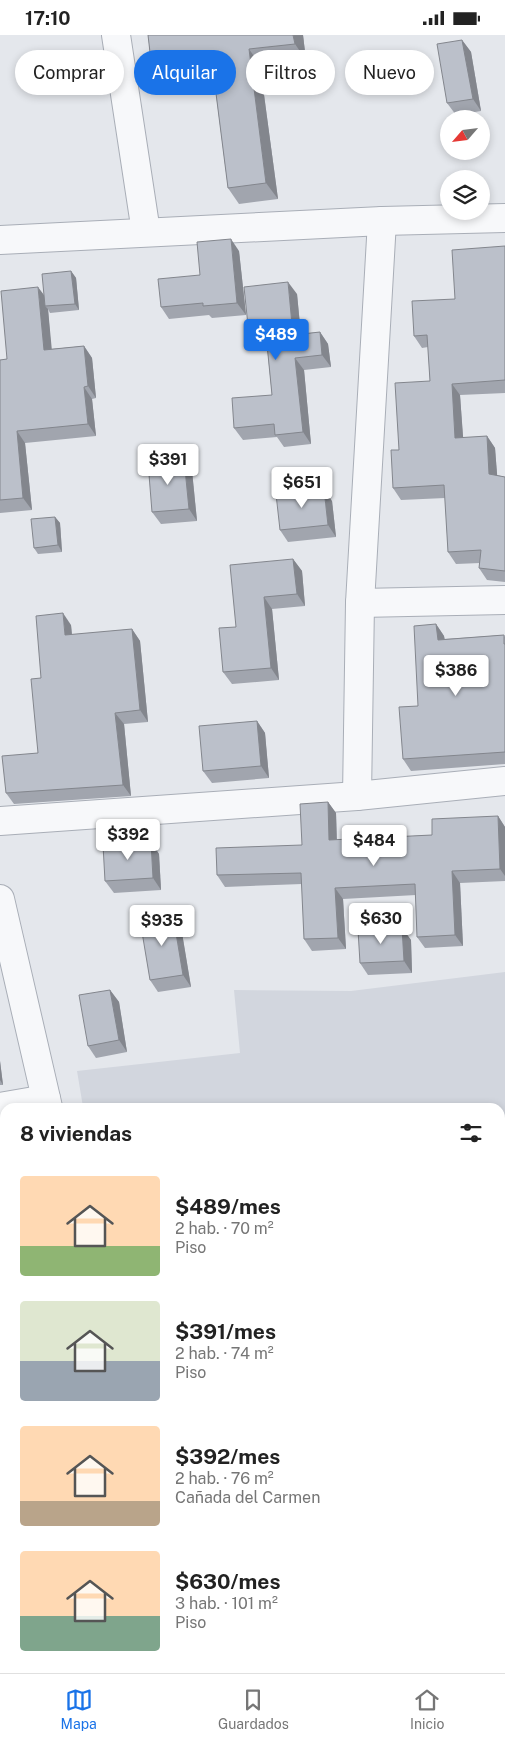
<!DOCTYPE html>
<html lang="es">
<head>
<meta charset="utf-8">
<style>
	body { margin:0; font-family:"Public Sans",sans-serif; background:#f6f6f6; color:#222; height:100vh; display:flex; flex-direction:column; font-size:19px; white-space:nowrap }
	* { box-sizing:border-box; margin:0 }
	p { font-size:16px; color:#767676 }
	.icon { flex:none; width:28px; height:28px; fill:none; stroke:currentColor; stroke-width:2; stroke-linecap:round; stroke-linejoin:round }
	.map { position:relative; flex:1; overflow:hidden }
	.drawer { position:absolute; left:0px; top:1068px; width:505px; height:571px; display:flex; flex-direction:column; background:#fff; border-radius:15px 15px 0 0; box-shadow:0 2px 8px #0003 }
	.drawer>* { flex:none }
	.hud { position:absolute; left:15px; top:15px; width:475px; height:45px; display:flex; gap:10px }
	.needle { width:32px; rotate:242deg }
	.controls { position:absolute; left:440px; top:75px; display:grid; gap:10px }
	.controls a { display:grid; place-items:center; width:50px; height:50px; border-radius:50%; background:#fff; box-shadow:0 2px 8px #0003; font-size:25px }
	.price { position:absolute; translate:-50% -42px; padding:0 11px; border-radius:5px; background:#fff; color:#222; font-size:16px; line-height:32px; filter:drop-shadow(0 1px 2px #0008) }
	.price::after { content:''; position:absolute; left:50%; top:30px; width:15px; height:11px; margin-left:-8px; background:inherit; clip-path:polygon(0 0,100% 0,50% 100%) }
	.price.selected { background:#1a73e8; color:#fff }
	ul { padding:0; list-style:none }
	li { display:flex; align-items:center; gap:15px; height:125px; padding:0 20px }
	li span { display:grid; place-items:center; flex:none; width:140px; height:100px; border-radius:5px; color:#555 }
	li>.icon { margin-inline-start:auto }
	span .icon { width:60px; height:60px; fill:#fffc; stroke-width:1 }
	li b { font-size:21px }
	h2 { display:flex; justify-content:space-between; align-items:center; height:60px; padding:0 20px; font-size:21px }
	.pill { padding:0 18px; border-radius:22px; background:#fff; box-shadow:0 2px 8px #0003; font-size:18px; line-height:45px }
	.pill.selected { background:#1a73e8; color:#fff }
	.status { display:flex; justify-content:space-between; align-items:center; height:35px; padding:0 25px; background:#fff; direction:ltr }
	.status svg { height:14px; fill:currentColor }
	.tab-bar { display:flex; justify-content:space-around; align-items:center; height:70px; border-top:1px solid #e0e0e0; background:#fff; font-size:14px; color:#767676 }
	.tab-bar a { display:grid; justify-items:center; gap:2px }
	.tab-bar .selected { color:#1a73e8 }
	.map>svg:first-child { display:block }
	.built { fill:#d2d6de }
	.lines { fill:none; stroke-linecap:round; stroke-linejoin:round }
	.service-casing { stroke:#a9aeb7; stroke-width:19 }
	.minor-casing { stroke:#a9aeb7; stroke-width:30 }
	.service { stroke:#f7f8fa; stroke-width:16 }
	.minor { stroke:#f7f8fa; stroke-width:28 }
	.wall { fill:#a1a5ae }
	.shaded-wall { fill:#83868d }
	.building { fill:#bbc0ca; stroke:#83868d }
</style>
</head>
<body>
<div class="status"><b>17:10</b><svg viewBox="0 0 49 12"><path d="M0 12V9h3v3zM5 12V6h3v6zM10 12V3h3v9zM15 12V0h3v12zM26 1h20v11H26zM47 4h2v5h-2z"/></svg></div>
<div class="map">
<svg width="505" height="1638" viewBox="0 0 505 1638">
	<rect width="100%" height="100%" fill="#e4e7ec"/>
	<path class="built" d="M505,937V1291H500V1072H83L77,1036L240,1018L234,955L351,956Z"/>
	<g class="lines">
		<defs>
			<g id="service">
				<path d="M500,1417L505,1416"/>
				<path d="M0,1506H5"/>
			</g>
			<g id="minor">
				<path d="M116,0L146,197"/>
				<path d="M0,205L382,186L505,183"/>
				<path d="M360,568L505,565"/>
				<path d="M357,761L360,568L382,186"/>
				<path d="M0,786L357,761L505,746"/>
				<path d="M0,864L48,1072"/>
				<path d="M0,1072L46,1064"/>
				<path d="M0,1397H5"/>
				<path d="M0,1615L5,1630"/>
			</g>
		</defs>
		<use href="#service" class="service-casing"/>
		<use href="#minor" class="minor-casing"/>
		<use href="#service" class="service"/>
		<use href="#minor" class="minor"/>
	</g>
	<g class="wall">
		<path d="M148,0H303L306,25L260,30L278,164L239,169L228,153L213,36L163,42L151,26Z"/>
		<path d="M462,5L471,17L481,76L456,80L447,68Z"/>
		<path d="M505,211V358L460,360L463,403L487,401L495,413L497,440L505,442V547L487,545L479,533L480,528L456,529L448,517L445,463L401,465L393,453L399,415L430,346L428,312L422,313L414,301L455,264Z"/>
		<path d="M239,216L246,280L212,283L209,280L169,284L161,272L200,240Z"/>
		<path d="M71,236L76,243L79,275L50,278L48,274L51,314L84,311L92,323L96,363L92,364L96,401L25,408L32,475L0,478V325L7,324L44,261Z"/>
		<path d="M297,259L301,299L320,297L328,309L331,332L304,335L311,409L284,412L277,402L243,405L234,393L272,360L267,312H257L249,300Z"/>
		<path d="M192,436L197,486L161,489L152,477Z"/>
		<path d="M332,466L336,502L288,507L280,495Z"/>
		<path d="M55,482L60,488L62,517L38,519L34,513Z"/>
		<path d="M293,524L302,536L305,571L272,574L279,645L232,649L223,637L236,592Z"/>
		<path d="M436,589L444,601L445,604L504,600L505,602V729L411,736L403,724L418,671Z"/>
		<path d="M71,590L72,600L132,594L140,606L148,687L124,689L131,761L14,769L6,758L38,718L41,643Z"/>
		<path d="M257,686L265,698L269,743L212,748L203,736Z"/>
		<path d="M328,767L336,778L337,805L432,800L498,781L505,792V846L460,848L463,911L425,913L417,902L416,860L343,864L346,914L312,916L304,904L302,849L225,852L217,840L302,810Z"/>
		<path d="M151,807L159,819L161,855L114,858L105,846Z"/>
		<path d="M173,880L181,892L191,952L158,957L150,945Z"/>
		<path d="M402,893L411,905L412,938L368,940L360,928Z"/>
		<path d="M110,955L119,967L127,1017L96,1023L88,1011Z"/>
		<path d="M0,1026L3,1050H0Z"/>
		<path d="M5,1089V1188L0,1189V1090Z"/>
		<path d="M5,1230V1329L0,1322V1231Z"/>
	</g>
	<g class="shaded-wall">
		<path d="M293,0H303L306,25L295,9Z"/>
		<path d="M462,5L471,17L481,76L473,64Z"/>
		<path d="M249,14L260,30L278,164L266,148Z"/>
		<path d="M231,204L239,216L246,280L237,268Z"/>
		<path d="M71,236L76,243L79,275L75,269Z"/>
		<path d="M288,247L297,259L302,312L293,300Z"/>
		<path d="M38,252L47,264L45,271L48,274L53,327L44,315Z"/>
		<path d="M320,297L328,309L331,332L322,320Z"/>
		<path d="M84,311L92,323L96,363L88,351Z"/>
		<path d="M295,323L304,335L311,409L303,397Z"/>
		<path d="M452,349L460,360L464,415L455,403Z"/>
		<path d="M84,352L92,364L96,401L88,389Z"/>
		<path d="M17,396L25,408L32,475L23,463Z"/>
		<path d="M487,401L495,413L498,451L489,439Z"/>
		<path d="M184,424L192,436L197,486L189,474Z"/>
		<path d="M324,454L332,466L336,502L328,490Z"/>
		<path d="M55,482L60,488L62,517L58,510Z"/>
		<path d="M293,524L302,536L305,571L297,559Z"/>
		<path d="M264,562L272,574L279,645L271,633Z"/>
		<path d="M63,578L71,590L73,612L65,600Z"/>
		<path d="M436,589L444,601L445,616L438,605Z"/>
		<path d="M132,594L140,606L148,687L140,675Z"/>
		<path d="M115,678L124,689L131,761L123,750Z"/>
		<path d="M257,686L265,698L269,743L261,731Z"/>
		<path d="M328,767L336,778L337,817L329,805Z"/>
		<path d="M498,781L505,792V841L500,834Z"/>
		<path d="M151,807L159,819L161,855L153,843Z"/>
		<path d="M452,836L460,848L463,911L455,900Z"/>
		<path d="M335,853L343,864L346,914L338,903Z"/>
		<path d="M173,880L181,892L191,952L183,940Z"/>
		<path d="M402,893L411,905L412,938L404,926Z"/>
		<path d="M110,955L119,967L127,1017L119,1005Z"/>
		<path d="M0,1026L3,1050L0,1045Z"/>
	</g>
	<g class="building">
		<path d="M148,0H293L295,9L249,14L266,148L228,153L211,19L151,26Z"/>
		<path d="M462,5L473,64L447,68L437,9Z"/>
		<path d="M231,204L237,268L203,271V268L161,272L158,244L200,240L197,207Z"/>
		<path d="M505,211V345L452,349L455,403L487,401L489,439L505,442V536L479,533L481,515L448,517L444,450L393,453L391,415H399L395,348L430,346L427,300L414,301L412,266L455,264L452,215Z"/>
		<path d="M71,236L75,269L45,271L42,239Z"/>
		<path d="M288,247L293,300L320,297L322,320L295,323L303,397L275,400L274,389L234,393L232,363L272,360L266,299L249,300L244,252Z"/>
		<path d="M38,252L44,315L84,311L88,351L84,352L88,389L17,396L23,463L0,465V325L7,324L1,256Z"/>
		<path d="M184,424L189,474L152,477L148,427Z"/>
		<path d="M324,454L328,490L280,495L276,459Z"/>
		<path d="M55,482L58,510L34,513L31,484Z"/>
		<path d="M293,524L297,559L264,562L271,633L223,637L219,593L236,592L230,530Z"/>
		<path d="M63,578L65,600L132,594L140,675L115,678L123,750L6,758L2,721L38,718L31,644L41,643L36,581Z"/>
		<path d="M436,589L438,605L504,600V609H505V717L403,724L399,672L418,671L414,591Z"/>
		<path d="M257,686L261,731L203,736L199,691Z"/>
		<path d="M328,767L329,805L432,800V784L498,781L500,834L452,836L455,900L417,902L415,849L335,853L338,903L304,904L301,838L217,840L216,813L302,810L300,769Z"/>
		<path d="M151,807L153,843L105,846L103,810Z"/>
		<path d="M173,880L183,940L150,945L140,885Z"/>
		<path d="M402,893L404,926L360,928L358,895Z"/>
		<path d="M110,955L119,1005L88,1011L79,960Z"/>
		<path d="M5,1089V1174L0,1175V1090Z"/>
		<path d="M5,1230V1319L0,1320V1231Z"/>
	</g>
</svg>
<div class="controls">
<a><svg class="needle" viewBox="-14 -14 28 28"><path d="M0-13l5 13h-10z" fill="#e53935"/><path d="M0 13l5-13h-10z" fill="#767676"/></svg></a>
<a><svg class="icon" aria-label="layers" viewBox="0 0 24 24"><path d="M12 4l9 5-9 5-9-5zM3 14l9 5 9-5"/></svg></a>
</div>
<b class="price selected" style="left:276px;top:326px">$489</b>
<b class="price" style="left:168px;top:451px">$391</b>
<b class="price" style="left:302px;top:474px">$651</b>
<b class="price" style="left:456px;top:662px">$386</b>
<b class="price" style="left:128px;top:826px">$392</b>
<b class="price" style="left:374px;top:832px">$484</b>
<b class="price" style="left:381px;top:910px">$630</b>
<b class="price" style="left:162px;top:912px">$935</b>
<div class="hud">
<a class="pill">Comprar</a>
<a class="pill selected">Alquilar</a>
<a class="pill">Filtros</a>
<a class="pill">Nuevo</a>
</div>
<section class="drawer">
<h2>8 viviendas<svg class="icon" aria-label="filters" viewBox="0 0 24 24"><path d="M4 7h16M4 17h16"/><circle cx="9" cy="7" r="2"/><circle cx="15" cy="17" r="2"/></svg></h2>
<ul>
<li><span style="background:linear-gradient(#ffd9b3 70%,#8fb573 0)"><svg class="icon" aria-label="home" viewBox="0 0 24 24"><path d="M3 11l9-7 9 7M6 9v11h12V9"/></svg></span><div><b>$489/mes</b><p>2 hab. · 70 m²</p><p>Piso</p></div></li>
<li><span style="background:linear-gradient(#dfe7d0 60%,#9aa5b1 0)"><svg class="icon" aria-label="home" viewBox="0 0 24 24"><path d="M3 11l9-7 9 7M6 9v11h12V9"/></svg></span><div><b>$391/mes</b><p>2 hab. · 74 m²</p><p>Piso</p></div></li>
<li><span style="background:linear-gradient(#ffd9b3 75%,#b9a48a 0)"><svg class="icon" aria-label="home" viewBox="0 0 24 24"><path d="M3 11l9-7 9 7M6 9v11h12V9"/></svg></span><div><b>$392/mes</b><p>2 hab. · 76 m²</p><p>Cañada del Carmen</p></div></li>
<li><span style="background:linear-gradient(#ffd9b3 65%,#7fa58c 0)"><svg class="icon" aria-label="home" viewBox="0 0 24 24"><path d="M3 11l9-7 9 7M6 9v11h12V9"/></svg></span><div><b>$630/mes</b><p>3 hab. · 101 m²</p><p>Piso</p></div></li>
</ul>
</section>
</div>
<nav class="tab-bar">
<a class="selected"><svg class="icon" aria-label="map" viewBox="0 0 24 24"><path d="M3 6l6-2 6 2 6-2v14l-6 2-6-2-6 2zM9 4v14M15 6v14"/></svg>Mapa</a>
<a><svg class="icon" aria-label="saved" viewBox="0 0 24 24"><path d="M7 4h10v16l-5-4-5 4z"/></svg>Guardados</a>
<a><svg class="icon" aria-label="home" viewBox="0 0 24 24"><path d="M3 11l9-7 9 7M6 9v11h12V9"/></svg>Inicio</a>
</nav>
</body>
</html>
